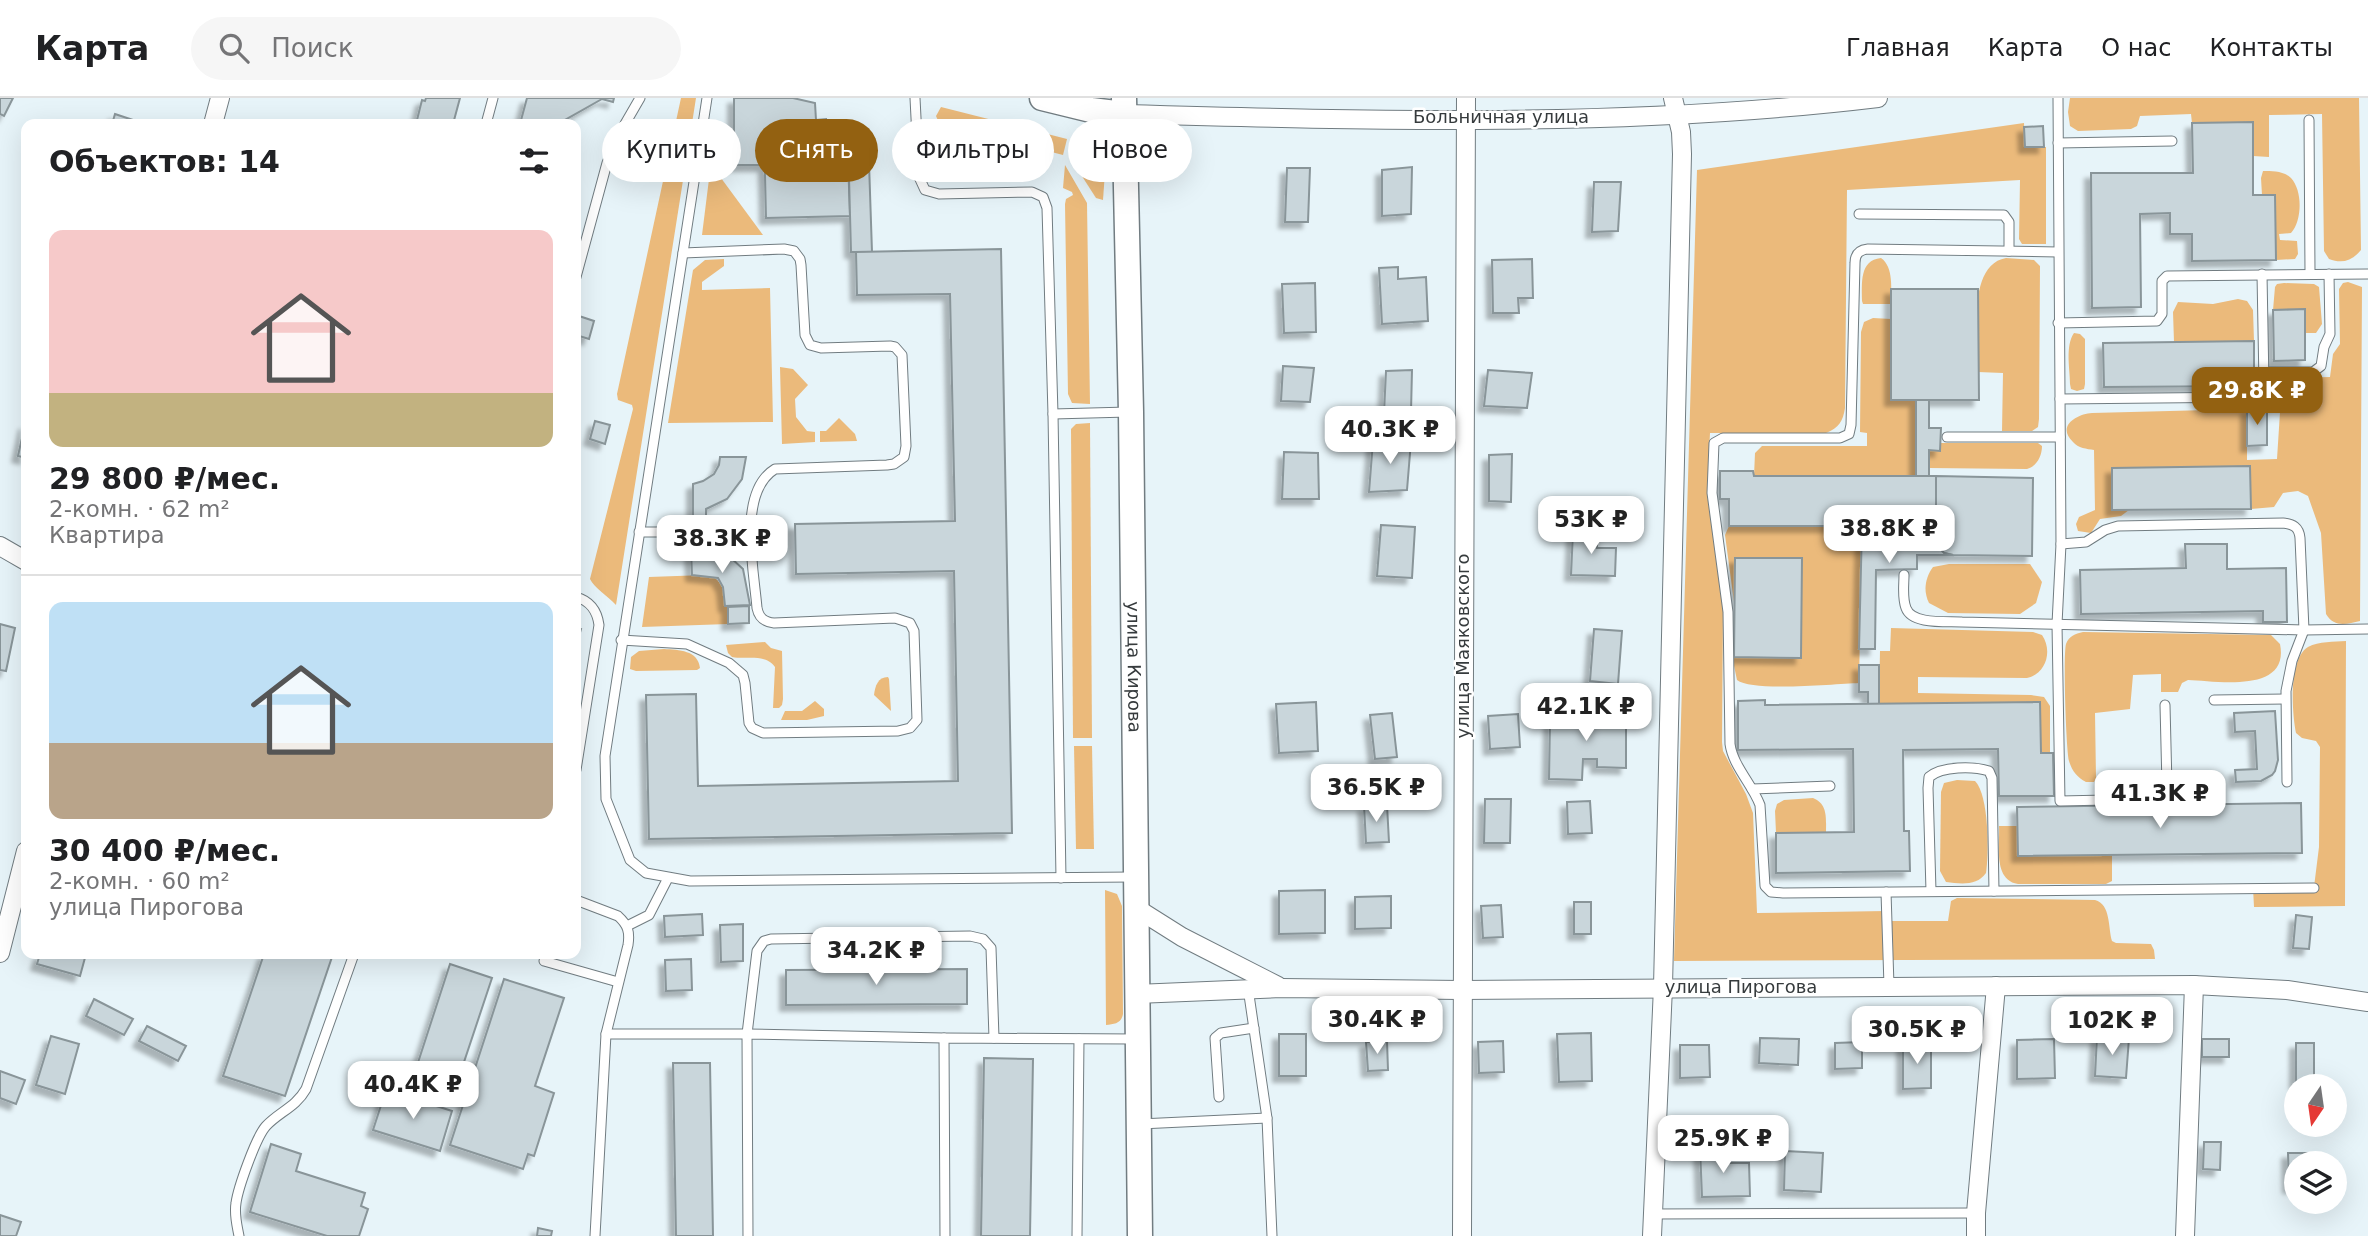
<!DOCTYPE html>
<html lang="ru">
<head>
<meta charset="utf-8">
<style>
	body { margin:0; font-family:"DejaVu Sans",sans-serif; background:#f6f6f6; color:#202124; height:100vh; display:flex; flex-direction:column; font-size:26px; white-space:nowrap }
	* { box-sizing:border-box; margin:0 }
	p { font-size:23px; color:#757577 }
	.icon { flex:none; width:38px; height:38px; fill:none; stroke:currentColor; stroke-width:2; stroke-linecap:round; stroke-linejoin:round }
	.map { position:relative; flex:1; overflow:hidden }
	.drawer { position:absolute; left:21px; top:21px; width:560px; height:840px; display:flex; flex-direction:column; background:#fff; border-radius:14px; box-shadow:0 7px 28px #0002 }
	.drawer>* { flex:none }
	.guide { position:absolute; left:602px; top:21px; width:665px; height:63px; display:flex; gap:14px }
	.needle { width:46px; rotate:193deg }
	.buttons { position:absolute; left:2284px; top:976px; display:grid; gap:14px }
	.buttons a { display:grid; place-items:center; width:63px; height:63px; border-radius:50%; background:#fff; box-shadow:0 7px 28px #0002; font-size:35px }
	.price { position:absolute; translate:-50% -60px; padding:0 16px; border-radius:14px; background:#fff; color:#222; font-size:23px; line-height:46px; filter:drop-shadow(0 2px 4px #0008) }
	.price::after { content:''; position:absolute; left:50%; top:42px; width:21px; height:16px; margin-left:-10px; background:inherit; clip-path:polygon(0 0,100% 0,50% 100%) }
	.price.current { background:#936111; color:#fff }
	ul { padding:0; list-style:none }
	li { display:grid; align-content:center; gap:14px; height:371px; padding:0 28px }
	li+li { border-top:2px solid #e0e0e0 }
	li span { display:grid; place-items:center; height:217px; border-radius:14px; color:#555 }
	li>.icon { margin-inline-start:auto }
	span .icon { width:126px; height:126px; fill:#fffc; stroke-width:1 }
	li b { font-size:30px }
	h2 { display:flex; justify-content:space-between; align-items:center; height:84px; padding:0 28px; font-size:30px }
	.pill { padding:0 24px; border-radius:32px; background:#fff; box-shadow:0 7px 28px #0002; font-size:24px; line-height:63px }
	.pill.current { background:#936111; color:#fff }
	header { display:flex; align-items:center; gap:42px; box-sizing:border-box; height:98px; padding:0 35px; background:#fff; border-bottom:2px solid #e0e0e0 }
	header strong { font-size:33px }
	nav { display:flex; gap:38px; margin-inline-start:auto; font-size:24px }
	.search { width:490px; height:63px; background:#f6f6f6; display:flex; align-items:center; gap:18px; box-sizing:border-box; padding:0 24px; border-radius:38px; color:#757577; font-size:26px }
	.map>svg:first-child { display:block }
	.green { fill:#ebba7b }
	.building { fill:#c9d6db; stroke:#899599; stroke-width:2; filter:url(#shadow) }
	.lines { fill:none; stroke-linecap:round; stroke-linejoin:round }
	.lane-casing { stroke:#717c81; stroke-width:11 }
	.street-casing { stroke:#717c81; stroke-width:20 }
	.secondary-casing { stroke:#717c81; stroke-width:27 }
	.lane { stroke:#fff; stroke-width:9 }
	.street { stroke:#fff; stroke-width:18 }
	.secondary { stroke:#fff; stroke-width:24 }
	.labels { text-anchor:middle; stroke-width:5; stroke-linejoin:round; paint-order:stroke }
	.street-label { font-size:18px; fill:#363b3d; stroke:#fff }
</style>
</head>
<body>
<header>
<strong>Карта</strong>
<div class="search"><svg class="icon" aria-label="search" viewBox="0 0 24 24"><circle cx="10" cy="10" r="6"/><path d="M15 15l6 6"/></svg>Поиск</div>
<nav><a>Главная</a><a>Карта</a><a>О нас</a><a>Контакты</a></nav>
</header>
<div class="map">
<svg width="2368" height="1138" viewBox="0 0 2368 1138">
	<defs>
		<filter id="shadow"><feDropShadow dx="-6" dy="6" stdDeviation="2" flood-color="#0004"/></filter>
	</defs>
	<rect width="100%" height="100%" fill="#e7f4f9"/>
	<g class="green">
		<path d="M681,0H696L616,507C608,498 594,490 590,481L633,311L632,307L618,302L617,296Z"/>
		<path d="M2070,0H2359L2361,152C2352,163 2342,166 2329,161L2324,153L2322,16L2269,17V59L2253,58V24L2192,25L2191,16L2140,18L2137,28L2131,31L2078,33L2070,28L2068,14Z"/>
		<path d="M941,9L1067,41L1063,57L939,25L936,18Z"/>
		<path d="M2024,25L2025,49H2046V146H2022L2019,141L2020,82L1847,92L1845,310C1843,323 1839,330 1826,335H1710L1707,395L1723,512L1722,644L1723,653L1746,696L1753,715L1757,815L1886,813L1887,823H1948L1951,803L1957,800L2095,802C2111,806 2108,830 2112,843L2116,845L2151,846L2154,852L2155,861L1674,863L1697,72Z"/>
		<path d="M938,34L1040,59L1037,75L938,78L933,71Z"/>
		<path d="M1076,44C1090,49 1106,54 1109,70L1072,61Z"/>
		<path d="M1065,67L1087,105L1090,306L1072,305L1068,296L1065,106L1066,101L1073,97L1072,94L1063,90Z"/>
		<path d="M1079,68L1105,74L1103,102L1096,100L1078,72Z"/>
		<path d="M2263,73C2272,73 2284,73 2291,80C2303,93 2302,123 2291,135L2279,136L2280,142L2297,143L2298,156L2295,161L2276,162L2275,97H2262L2261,80Z"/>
		<path d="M721,80L763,137H702L709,81Z"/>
		<path d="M1881,160C1894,169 1891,192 1891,206H1863L1862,203C1862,186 1859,162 1881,160Z"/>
		<path d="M2006,160L2034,162L2040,168L2039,321L2038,329L2032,333H2002L2003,275L1978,274C1978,244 1966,167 2006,160Z"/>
		<path d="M724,161V168L702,184V192L770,190L773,324L668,325L693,172L705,162Z"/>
		<path d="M2348,184L2362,189L2360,523C2347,526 2334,530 2326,516L2321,435L2308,398L2298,393L2283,395L2274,409L2251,411L2250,368L2112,370V412H2129L2121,418L2100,421L2091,435L2078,433L2076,426L2079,419L2095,412L2094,352C2087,351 2078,350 2073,344C2056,328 2077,316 2092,315L2247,311V362L2277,361L2282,283L2287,280L2330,279L2333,256L2340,246L2339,191L2343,185Z"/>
		<path d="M2284,185L2314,186L2319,189L2322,226L2316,235H2305L2304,212H2273L2275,189L2277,186Z"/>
		<path d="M2238,201L2247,203L2253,212L2254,243L2174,244L2173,214L2178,204L2213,206Z"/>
		<path d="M1873,220L1891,221V302H1916V378H1754L1755,355L1762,348H1867V335L1860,334L1861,234L1864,224Z"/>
		<path d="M2074,235L2080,236L2085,241V286L2084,291L2077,293L2071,291L2070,286C2070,271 2065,248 2074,235Z"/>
		<path d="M780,269L793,271L808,287L795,301L796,319L807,333L815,334V344L782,346Z"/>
		<path d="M839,320L855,336L857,343L820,344V333H826Z"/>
		<path d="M1090,325L1092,640H1073L1071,331L1076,326Z"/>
		<path d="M1940,345H2038L2042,348C2042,358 2037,368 2027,371L1929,370V352H1940Z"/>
		<path d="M1729,428H1862L1859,585C1835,586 1752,594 1737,582L1734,568V504L1725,437Z"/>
		<path d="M1949,466H2030L2042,484L2036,505L2020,516L1948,515L1929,505C1923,493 1925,480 1933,469Z"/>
		<path d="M705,477C723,480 724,492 725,508L728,509V526L642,529L649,479Z"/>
		<path d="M1891,530L2033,534L2042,537C2053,553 2046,576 2027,580L1918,579V595L2031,597L2044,599L2050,608V655H2041L2040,604L1879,606L1880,553H1890Z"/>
		<path d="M2083,534L2271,537L2280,546C2290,596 2217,583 2188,582L2182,585L2178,594H2161V576L2133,577L2130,611L2095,615L2096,680L2094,684H2086C2077,679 2072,673 2069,663C2066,651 2063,557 2066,546C2069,538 2075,536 2083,534Z"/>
		<path d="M2346,543L2345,808L2254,809L2253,790L2314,789L2319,749L2320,649L2316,643L2302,640L2296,635C2292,615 2288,561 2308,549C2319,543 2334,544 2346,543Z"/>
		<path d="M765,544L771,550L782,553L783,601L782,607L779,610H773L775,569C765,555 747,562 732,559L728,555L726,547Z"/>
		<path d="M664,551C679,552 698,552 700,570L697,572L636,573L630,571L631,559L639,553Z"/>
		<path d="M888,579L889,581L891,613L874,597C875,588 878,579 888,579Z"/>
		<path d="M815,603L824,611V618L807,622H781L785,613H802Z"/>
		<path d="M1074,648H1092L1094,751H1076Z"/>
		<path d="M1957,682L1975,683C1989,697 1989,755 1986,775C1977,788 1961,786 1946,784L1940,773L1941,694L1944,685Z"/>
		<path d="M1813,700C1828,706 1826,720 1826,735H1776L1775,713L1777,706L1784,702Z"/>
		<path d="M1999,728H2017L2018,758L2112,757V783L2106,786H2018C1993,782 2000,748 1999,728Z"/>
		<path d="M1105,792L1117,796L1122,808L1123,916C1121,926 1114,926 1106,927Z"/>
	</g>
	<g class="building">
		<path d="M0,0H13L4,18L0,16Z"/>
		<path d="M426,0H460L453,26H416L422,2L425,3Z"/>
		<path d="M527,0H614L613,4L602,1L565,22L564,26H520Z"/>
		<path d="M734,0H793L815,5L816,22L826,21V32L764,34V67H734Z"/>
		<path d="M115,16L145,26H112Z"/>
		<path d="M2253,24V97H2275L2276,162L2192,163V136H2170V115L2140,116L2141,209L2092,210L2091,75H2193L2192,25Z"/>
		<path d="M2043,28L2044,49H2025L2024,29Z"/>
		<path d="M847,31L850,118L766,120L764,34Z"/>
		<path d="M848,43L854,52L857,65H869L872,154H851Z"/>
		<path d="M1412,69L1411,116L1382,118V72Z"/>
		<path d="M1287,70H1310L1308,124H1285Z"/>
		<path d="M1594,84H1621L1618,133L1592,134Z"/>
		<path d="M1001,151L1012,735L649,741L646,597L696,596L698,688L958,683L954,473L796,476L795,426L955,423L950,196L857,197L856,154Z"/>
		<path d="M1532,161L1533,200H1518L1519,215H1493L1492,162Z"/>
		<path d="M1398,169V181L1426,179L1428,223L1382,226L1379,170Z"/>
		<path d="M1315,185L1316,234L1284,235L1282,186Z"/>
		<path d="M1891,191H1978L1979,302H1891Z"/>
		<path d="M2305,211V262L2274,263L2273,212Z"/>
		<path d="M579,218L594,223L589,241L576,237Z"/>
		<path d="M2254,243V288L2104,289L2103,245Z"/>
		<path d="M1283,268L1314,270L1310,304L1281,303Z"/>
		<path d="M1412,272L1411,314L1384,315L1386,273Z"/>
		<path d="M1488,272L1532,275L1527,310L1484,308Z"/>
		<path d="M1916,302H1929V330H1941L1940,353L1929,352V378H1916Z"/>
		<path d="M2247,311H2267V347L2247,348Z"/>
		<path d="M595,323L610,327L605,346L590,341Z"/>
		<path d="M25,326H26V360L18,358Z"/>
		<path d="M1373,343H1411L1407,392L1369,394Z"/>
		<path d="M1284,354L1318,355L1319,401H1282Z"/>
		<path d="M1512,356L1511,404L1489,403V357Z"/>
		<path d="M720,359H746L742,381L727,401L706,411V418H693V386L703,383L714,376L719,367Z"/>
		<path d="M2250,368L2251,411L2112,412V370Z"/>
		<path d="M1720,373H1753L1754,378H1936V428H1729V401H1720Z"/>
		<path d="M1936,378L2033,380L2032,458L1953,457L1944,455L1936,444Z"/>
		<path d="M1381,427L1415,429L1412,480L1377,478Z"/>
		<path d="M1862,428H1936L1938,448L1944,455L1953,457H1917V471L1876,472L1875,551H1859Z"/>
		<path d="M1573,433L1597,434V450H1616L1615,478L1571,477Z"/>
		<path d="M2185,446H2227V471L2286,470L2287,524H2263V513L2081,516L2080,472L2186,470Z"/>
		<path d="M703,451L721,454L730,459L743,471L750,507L725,508L723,489L718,480L692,477L691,452Z"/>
		<path d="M1735,460H1802L1801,560L1734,559Z"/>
		<path d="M749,508V525L728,526V509Z"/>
		<path d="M0,526L15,530L6,573L0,572Z"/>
		<path d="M576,530L581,531L576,549Z"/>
		<path d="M1594,531L1622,533L1618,586L1590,583Z"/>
		<path d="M1859,567H1879V606H1868V594H1859Z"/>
		<path d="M1765,602V607L2040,604L2041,655H2053L2054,698H1999L1998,651L1903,652L1904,733H1909L1910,773L1776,775V735L1854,734L1853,651L1738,652V603Z"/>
		<path d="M1316,604L1318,653L1279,655L1276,606Z"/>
		<path d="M1566,612L1617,613L1626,630V670L1597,669V661H1583L1582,682L1549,681L1550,624L1565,625Z"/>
		<path d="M2275,613L2278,662L2275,673L2272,677L2261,683L2236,684L2235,672L2257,671L2255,633L2235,634L2234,615Z"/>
		<path d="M1392,615L1397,659L1375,661L1370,617Z"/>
		<path d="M1518,616L1520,649L1490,651L1488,618Z"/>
		<path d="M1485,701H1511L1510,745H1484Z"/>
		<path d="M1590,703L1592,735L1568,736L1567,704Z"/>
		<path d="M2301,705L2302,755L2018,758L2017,709Z"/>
		<path d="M1387,707L1389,744L1366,745L1364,708Z"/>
		<path d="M1325,792V835L1279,836V793Z"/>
		<path d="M1391,798V830L1355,831V799Z"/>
		<rect x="1574" y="804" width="17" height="32"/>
		<path d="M1501,807L1503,839L1483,840L1481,808Z"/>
		<path d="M702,816L703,837L665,839L664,818Z"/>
		<path d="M2296,817L2312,819L2309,851L2293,850Z"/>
		<path d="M743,826V863L721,864L720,827Z"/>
		<path d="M40,856H86L80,878L37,866Z"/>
		<path d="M264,856H333L285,998L223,978Z"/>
		<path d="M691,861L692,892L666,893L665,862Z"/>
		<path d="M450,866L492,880L453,997L412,983Z"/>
		<path d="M967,871V906L786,907V872Z"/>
		<path d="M504,881L564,900L535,988L554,995L534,1058L528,1056L523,1071L450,1047Z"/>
		<path d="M94,901L133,921L124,937L86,918Z"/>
		<path d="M147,928L186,948L178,963L139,943Z"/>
		<path d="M1591,935L1592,983L1559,984L1557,936Z"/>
		<rect x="1279" y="936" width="27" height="42"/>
		<path d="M51,938L79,946L65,996L36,987Z"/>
		<path d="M2097,938L2129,940L2126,980L2095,978Z"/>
		<path d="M1760,940L1799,941L1798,967L1759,965Z"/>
		<path d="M2054,941L2055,980L2017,981V942Z"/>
		<rect x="2202" y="941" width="27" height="18"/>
		<path d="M1387,943L1388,972L1368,973L1366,944Z"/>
		<path d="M1503,943L1504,974L1479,975L1478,944Z"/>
		<path d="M1862,944V970L1835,971V945Z"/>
		<rect x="2296" y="945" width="18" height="40"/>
		<path d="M1903,946H1931V990L1903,991Z"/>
		<path d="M1680,947H1709L1710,979L1680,980Z"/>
		<path d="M984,960L1033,961L1030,1138H981Z"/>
		<path d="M673,965H710L713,1138H676Z"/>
		<path d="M0,973L25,982L16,1006L0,1000Z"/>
		<path d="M386,992L452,1013L440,1053L373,1032Z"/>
		<path d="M2204,1044H2221L2220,1072L2203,1071Z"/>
		<path d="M271,1046L301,1056L296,1073L365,1095L361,1108L368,1111L359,1138H327L250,1114Z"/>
		<path d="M1700,1050H1729L1730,1065H1749L1750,1098L1702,1099Z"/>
		<path d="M1785,1053L1823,1055L1821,1094L1784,1092Z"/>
		<path d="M2288,1055H2312V1066H2296V1089H2289Z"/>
		<path d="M0,1117L21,1124L16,1138H0Z"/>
		<path d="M538,1130L552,1133L551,1138H537Z"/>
	</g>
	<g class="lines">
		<defs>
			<g id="lane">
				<path d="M707,0L605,658L606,701L630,762L646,775L690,783L1133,779"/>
				<path d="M915,0L919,79L925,92L939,96L1032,94L1043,99L1047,110L1053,316L1061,780"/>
				<path d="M2058,0L2061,446L2057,526L2060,703L2153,701L2163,698L2167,688L2165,607"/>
				<path d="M2309,22L2310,175"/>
				<path d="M486,26L493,0"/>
				<path d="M2058,45L2172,43"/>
				<path d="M1859,116L2004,117L2009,124V153"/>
				<path d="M2058,154L1868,151C1859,152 1855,156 1855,165L1851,327L1849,336L1840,340H1723L1714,345L1712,395L1728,514L1730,646C1733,668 1752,686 1760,707L1765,788L1771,794L1783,795L2314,790"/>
				<path d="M576,179L607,65L618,38L640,0"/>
				<path d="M2058,225L2157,223L2162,216V183L2167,178L2368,176"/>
				<path d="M2264,274H2313L2321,268L2324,249L2330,236L2329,176"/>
				<path d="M2060,301L2256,299L2261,296L2264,287L2262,176"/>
				<path d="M1053,316L1128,314"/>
				<path d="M1947,339H2060"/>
				<path d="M639,434H751"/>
				<path d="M2061,446L2086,444L2105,432L2118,428L2283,425C2293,426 2299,429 2300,440L2304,532L2292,563L2286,593L2287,684"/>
				<path d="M1904,477C1904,487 1902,500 1906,510C1912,527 1947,523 1962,524L2304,532L2368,531"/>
				<path d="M576,499C590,503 597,512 599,527L576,672"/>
				<path d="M621,542L687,546L729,565L743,577L745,585L749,625L752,630L763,635L898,633L910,630L917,622L914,533L910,525L895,520L774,525C764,524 759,520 757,510C754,472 737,394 775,371L887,367L894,366L904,359L906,348L902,257L895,249L890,248L821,250L810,247L805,237L801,167L800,161L794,153L784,151L683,155"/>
				<path d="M2214,602L2285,601"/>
				<path d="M1752,691L1830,688"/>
				<path d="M1931,793L1928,690L1929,679C1942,668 1973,668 1989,673L1992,680L1994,793"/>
				<path d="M1886,794L1889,888"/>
				<path d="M576,802L618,818C628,827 630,834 628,847L606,936L595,1138"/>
				<path d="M627,828L649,817L668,780"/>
				<path d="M547,856L544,863L618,884"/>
				<path d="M1248,890L1267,1020L1272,1138"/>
				<path d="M606,936H747L757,853L764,843L771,841L970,838L983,841L991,850L994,940"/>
				<path d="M1219,999L1215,940L1221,935L1254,930"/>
				<path d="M1140,1026L1267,1020"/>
				<path d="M1652,1116L1976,1115"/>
				<path d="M239,1138C237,1127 234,1117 236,1105C238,1090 256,1039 266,1028C279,1014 296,1009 306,991L354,856"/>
				<path d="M748,1138L747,936L944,940"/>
				<path d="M945,1138L944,940L1136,941"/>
				<path d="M1077,1138L1079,941"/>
			</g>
			<g id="street">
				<path d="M1124,16C1375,23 1628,30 1878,0"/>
				<path d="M213,26L220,0"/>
				<path d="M0,448L26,463"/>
				<path d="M1136,810L1182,839L1278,888"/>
				<path d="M0,855L26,753"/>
				<path d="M1136,896L1281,890L1461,892L2194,887L2287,892L2368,904"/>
				<path d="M1462,1138L1466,0"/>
				<path d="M1652,1138L1663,889L1682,56L1681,34L1673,0"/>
				<path d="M1976,1138V1115L1996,888"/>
				<path d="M2185,1138L2194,887"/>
			</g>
			<g id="secondary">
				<path d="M1042,0L1091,12L1124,16"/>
				<path id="s1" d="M1124,0L1131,314L1140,1138"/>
			</g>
		</defs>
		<use href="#lane" class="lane-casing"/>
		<use href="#street" class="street-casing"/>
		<use href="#secondary" class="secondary-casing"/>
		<use href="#lane" class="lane"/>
		<use href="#street" class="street"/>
		<use href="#secondary" class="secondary"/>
	</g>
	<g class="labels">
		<g class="street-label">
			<text x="1501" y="25">Больничная улица</text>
			<text transform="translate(1463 548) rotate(-90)" y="6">улица Маяковского</text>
			<text dy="6" stroke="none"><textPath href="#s1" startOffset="569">улица Кирова</textPath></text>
			<text x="1741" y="895">улица Пирогова</text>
		</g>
	</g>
</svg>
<div class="buttons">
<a><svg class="needle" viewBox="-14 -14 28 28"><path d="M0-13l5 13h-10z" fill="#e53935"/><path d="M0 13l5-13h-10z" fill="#757577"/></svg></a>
<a><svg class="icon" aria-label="layers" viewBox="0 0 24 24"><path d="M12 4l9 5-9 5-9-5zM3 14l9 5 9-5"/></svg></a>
</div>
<b class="price current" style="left:2257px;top:329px">29.8K ₽</b>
<b class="price" style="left:1390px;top:368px">40.3K ₽</b>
<b class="price" style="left:1591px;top:458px">53K ₽</b>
<b class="price" style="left:1889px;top:467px">38.8K ₽</b>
<b class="price" style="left:722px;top:477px">38.3K ₽</b>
<b class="price" style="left:1586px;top:645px">42.1K ₽</b>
<b class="price" style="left:1376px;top:726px">36.5K ₽</b>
<b class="price" style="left:2160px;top:732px">41.3K ₽</b>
<b class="price" style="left:876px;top:889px">34.2K ₽</b>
<b class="price" style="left:1377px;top:958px">30.4K ₽</b>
<b class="price" style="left:2112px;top:959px">102K ₽</b>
<b class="price" style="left:1917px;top:968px">30.5K ₽</b>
<b class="price" style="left:413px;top:1023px">40.4K ₽</b>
<b class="price" style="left:1723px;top:1077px">25.9K ₽</b>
<div class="guide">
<a class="pill">Купить</a>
<a class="pill current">Снять</a>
<a class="pill">Фильтры</a>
<a class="pill">Новое</a>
</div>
<section class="drawer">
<h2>Объектов: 14<svg class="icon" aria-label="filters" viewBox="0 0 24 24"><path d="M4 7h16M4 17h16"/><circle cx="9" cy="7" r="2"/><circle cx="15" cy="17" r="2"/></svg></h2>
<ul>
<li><span style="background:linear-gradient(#f6c9c9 75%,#c2b280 0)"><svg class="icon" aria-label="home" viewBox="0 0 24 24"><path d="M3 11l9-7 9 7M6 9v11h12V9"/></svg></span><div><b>29 800 ₽/мес.</b><p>2-комн. · 62 m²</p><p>Квартира</p></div></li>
<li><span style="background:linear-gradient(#bfe0f5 65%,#b9a48a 0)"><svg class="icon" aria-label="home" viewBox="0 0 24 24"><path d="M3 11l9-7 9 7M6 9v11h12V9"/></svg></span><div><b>30 400 ₽/мес.</b><p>2-комн. · 60 m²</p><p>улица Пирогова</p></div></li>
</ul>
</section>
</div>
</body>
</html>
